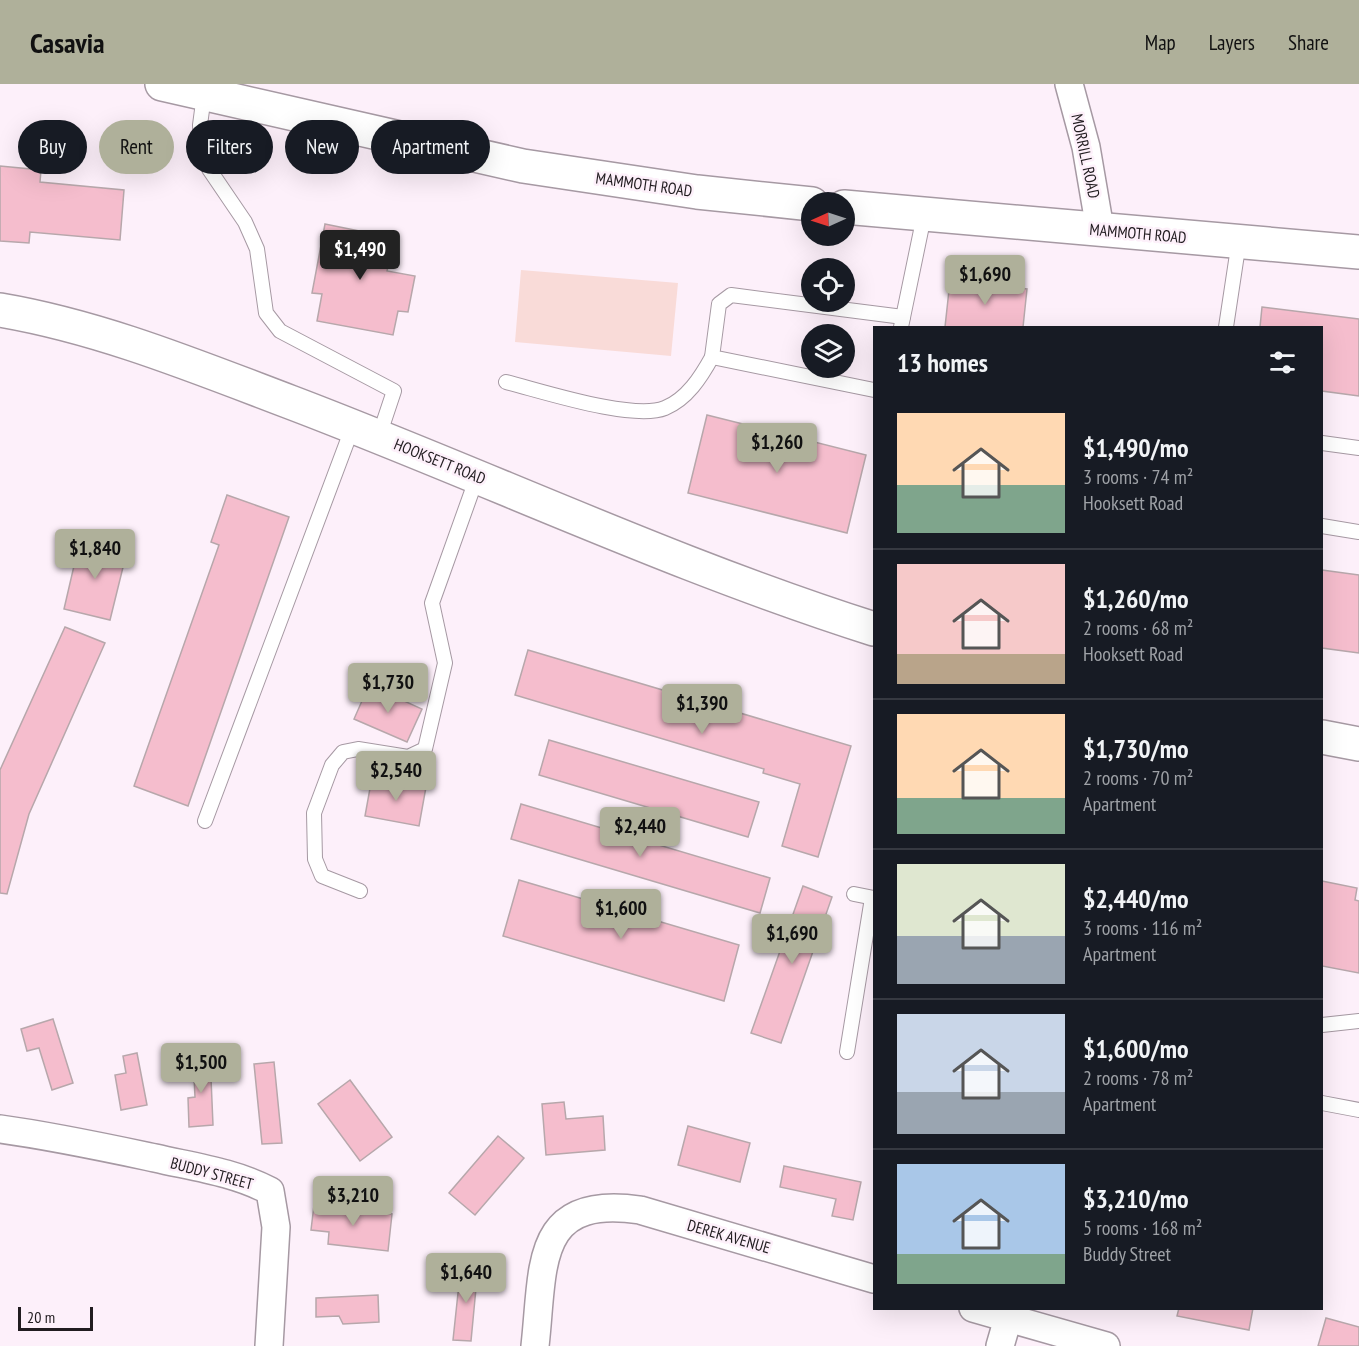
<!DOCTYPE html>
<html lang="en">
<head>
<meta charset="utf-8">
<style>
	body { margin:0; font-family:"PT Sans Narrow",sans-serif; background:#242831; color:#f1f3f6; height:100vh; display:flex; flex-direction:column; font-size:22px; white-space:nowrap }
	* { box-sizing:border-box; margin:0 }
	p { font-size:20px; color:#9ea1a6 }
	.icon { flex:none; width:33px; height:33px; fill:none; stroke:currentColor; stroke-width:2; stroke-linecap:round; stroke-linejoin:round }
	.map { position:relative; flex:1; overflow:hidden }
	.sheet { position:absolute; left:873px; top:242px; width:450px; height:984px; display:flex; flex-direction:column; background:#171b24; border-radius:0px; box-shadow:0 6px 24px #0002 }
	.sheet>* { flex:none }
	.top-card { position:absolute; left:18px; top:36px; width:570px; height:54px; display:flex; gap:12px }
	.needle { width:39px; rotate:267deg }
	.controls { position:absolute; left:801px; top:108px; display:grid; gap:12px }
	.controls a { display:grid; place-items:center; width:54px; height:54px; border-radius:50%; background:#171b24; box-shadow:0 6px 24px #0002; font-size:30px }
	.scale { position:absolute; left:18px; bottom:15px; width:75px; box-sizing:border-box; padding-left:6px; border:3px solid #211c20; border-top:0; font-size:16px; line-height:21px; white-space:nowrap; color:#211c20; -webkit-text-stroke:4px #fdf0fa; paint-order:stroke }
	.price { position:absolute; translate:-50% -51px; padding:0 14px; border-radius:6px; background:#afb09a; color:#111; font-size:20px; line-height:39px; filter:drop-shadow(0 2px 3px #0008) }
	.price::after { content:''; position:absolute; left:50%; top:36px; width:18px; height:14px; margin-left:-9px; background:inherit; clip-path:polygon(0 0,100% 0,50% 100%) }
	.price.selected { background:#222; color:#fff }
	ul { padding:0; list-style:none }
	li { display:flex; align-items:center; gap:18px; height:150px; padding:0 24px }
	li+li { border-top:2px solid #363941 }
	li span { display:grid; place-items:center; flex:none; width:168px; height:120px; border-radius:0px; color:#555 }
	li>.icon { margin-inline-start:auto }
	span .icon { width:72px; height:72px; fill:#fffc; stroke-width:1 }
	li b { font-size:26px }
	h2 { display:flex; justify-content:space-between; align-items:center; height:72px; padding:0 24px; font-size:26px }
	.chip { padding:0 21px; border-radius:27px; background:#171b24; box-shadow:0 6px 24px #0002; font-size:21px; line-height:54px }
	.chip.selected { background:#afb09a; color:#111 }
	header { display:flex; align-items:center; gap:36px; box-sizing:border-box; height:84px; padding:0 30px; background:#afb09a; color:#111 }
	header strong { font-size:28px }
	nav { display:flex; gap:33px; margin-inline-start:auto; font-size:21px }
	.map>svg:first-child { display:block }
	.green { fill:#f9dbd8 }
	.building { fill:#f5bdcd; stroke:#b7a7ab; stroke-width:1.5 }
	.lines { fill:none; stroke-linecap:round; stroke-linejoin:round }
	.lane-casing { stroke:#a699a3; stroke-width:16 }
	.street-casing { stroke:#a699a3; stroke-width:30 }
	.secondary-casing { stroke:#a699a3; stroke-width:36 }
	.primary-casing { stroke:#a699a3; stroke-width:36 }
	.lane { stroke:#fff; stroke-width:14 }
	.street { stroke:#fff; stroke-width:27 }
	.secondary { stroke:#fff; stroke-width:33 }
	.primary { stroke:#fff; stroke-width:33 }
	.labels { text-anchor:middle; stroke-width:5; stroke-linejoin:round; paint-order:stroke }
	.street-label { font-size:16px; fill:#211c20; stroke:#fdf0fa }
</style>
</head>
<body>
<header>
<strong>Casavia</strong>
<nav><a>Map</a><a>Layers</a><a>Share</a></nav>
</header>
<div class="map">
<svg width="1359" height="1262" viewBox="0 0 1359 1262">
	<rect width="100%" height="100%" fill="#fdf0fa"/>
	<path class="green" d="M521,186L678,199L671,272L515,258Z"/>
	<g class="building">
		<path d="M0,82L41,86L40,98L124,106L120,156L30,148L29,159L0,157Z"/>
		<path d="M325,140L394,154L387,187L415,192L408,228L398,227L393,251L317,237L322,210L312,209Z"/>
		<path d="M950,197L1027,205L1023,243H945Z"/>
		<path d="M1262,223L1359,235V312L1322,307V243H1260Z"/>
		<path d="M707,331L866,371L847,449L688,409Z"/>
		<path d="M227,411L289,433L188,722L134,702L219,461L211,458Z"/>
		<path d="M80,456L127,467L110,536L64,525Z"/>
		<path d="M1322,486L1359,491V569L1322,564Z"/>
		<path d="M65,543L105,559L29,730L7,810L0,809V686Z"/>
		<path d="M528,566L851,662L818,773L782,762L800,700L763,689L764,685L515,611Z"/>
		<path d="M369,601L422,625L407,658L354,635Z"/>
		<path d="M549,656L759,718L748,753L539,691Z"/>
		<path d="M372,693L426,703L419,742L365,732Z"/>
		<path d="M521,720L770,794L760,829L511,755Z"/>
		<path d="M519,796L739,861L724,917L503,852Z"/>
		<path d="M1322,797L1357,804L1355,816L1359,817V889L1322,882Z"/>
		<path d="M803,802L832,813L781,959L751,949Z"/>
		<path d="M53,935L73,999L52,1006L39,964L27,967L21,945Z"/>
		<path d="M137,969L147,1021L121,1026L115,991L126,989L123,972Z"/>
		<path d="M210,971L213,1041L189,1043L188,1014L195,1013L193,972Z"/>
		<path d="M274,978L282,1059L262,1060L254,980Z"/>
		<path d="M350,996L392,1053L360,1077L318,1020Z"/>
		<path d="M564,1018L566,1035L603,1032L605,1066L546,1071L542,1020Z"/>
		<path d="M688,1042L750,1059L740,1098L678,1081Z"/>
		<path d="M498,1052L524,1074L475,1131L449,1109Z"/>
		<path d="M784,1082L861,1098L853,1136L832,1132L836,1115L780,1103Z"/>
		<path d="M314,1121L392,1130L388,1167L328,1160L329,1148L311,1146Z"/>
		<path d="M461,1181L478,1183L471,1257L453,1256Z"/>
		<path d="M378,1211L379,1238L343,1240L339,1232L316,1233V1214Z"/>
		<path d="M1179,1224H1253L1249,1246L1177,1232Z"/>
		<path d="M1326,1234L1359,1243V1262H1318Z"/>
	</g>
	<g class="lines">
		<defs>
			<g id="lane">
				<path d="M204,11L200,41L201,64L209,85L245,138L257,165L266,229L280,247L394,307L379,352"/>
				<path d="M901,243L924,132"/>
				<path d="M1226,243L1239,157"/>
				<path d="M506,298C542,307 633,337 665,324C687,315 701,293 712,273"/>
				<path d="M874,306L712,273L719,220L731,211L903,233"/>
				<path d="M1322,359L1359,364"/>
				<path d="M1322,442L1359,448"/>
				<path d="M205,737L353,342"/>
				<path d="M360,807L322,792L315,775L314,729L332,681L343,668L358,665L408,673L425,665L445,579L432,519L477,393"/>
				<path d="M854,810L874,814"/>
				<path d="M1322,941L1359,937"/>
				<path d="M847,968L872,814"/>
				<path d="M1322,1019L1359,1026"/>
			</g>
			<g id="street">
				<path d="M1069,0L1086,63L1100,145"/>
				<path d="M0,1045C52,1052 103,1063 155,1074C194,1083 234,1088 270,1107L276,1143L269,1262"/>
				<path d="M973,1224L1106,1262"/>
				<path d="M535,1262C544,1183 533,1110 640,1126L874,1195"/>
				<path d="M1000,1262L1011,1224"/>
			</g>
			<g id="secondary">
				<path d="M162,0L523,82L697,108L812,120"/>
				<path d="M844,123L1359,168"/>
			</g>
			<g id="primary">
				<path d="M0,226C100,243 195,282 290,318C485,392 675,482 874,545"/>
				<path d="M1322,653L1359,660"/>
			</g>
		</defs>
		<use href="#lane" class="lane-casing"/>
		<use href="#street" class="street-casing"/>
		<use href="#secondary" class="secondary-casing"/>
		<use href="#primary" class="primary-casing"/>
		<use href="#lane" class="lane"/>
		<use href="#street" class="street"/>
		<use href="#secondary" class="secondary"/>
		<use href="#primary" class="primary"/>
	</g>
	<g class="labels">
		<g class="street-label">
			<text transform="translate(1086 72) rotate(78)" y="6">MORRILL ROAD</text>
			<text transform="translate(644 100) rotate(8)" y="6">MAMMOTH ROAD</text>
			<text transform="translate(1138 149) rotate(5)" y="6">MAMMOTH ROAD</text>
			<text transform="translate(440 377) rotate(22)" y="6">HOOKSETT ROAD</text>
			<text transform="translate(212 1089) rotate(15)" y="6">BUDDY STREET</text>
			<text transform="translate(729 1152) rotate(16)" y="6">DEREK AVENUE</text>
		</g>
	</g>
</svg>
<div class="controls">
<a><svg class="needle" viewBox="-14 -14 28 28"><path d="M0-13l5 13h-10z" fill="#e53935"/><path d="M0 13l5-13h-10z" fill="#9ea1a6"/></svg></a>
<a><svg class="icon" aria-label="locate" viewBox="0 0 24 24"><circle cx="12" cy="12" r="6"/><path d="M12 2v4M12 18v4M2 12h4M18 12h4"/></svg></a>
<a><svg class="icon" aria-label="layers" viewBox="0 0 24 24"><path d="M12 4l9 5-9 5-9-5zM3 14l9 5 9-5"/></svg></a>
</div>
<div class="scale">20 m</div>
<b class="price selected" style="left:360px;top:197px">$1,490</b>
<b class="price" style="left:985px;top:222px">$1,690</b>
<b class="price" style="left:777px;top:390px">$1,260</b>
<b class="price" style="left:95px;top:496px">$1,840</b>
<b class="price" style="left:388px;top:630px">$1,730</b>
<b class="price" style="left:702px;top:651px">$1,390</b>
<b class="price" style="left:396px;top:718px">$2,540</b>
<b class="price" style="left:640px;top:774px">$2,440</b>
<b class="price" style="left:621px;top:856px">$1,600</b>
<b class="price" style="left:792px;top:881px">$1,690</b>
<b class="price" style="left:201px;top:1010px">$1,500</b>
<b class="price" style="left:353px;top:1143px">$3,210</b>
<b class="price" style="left:466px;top:1220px">$1,640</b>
<div class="top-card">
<a class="chip">Buy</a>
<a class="chip selected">Rent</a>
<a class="chip">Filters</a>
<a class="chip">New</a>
<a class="chip">Apartment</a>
</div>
<section class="sheet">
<h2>13 homes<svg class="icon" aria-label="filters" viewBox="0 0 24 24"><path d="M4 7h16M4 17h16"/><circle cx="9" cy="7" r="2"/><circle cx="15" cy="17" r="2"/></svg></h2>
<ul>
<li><span style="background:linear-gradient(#ffd9b3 60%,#7fa58c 0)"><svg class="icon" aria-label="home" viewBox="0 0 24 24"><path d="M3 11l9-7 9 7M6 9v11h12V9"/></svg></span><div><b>$1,490/mo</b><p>3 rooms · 74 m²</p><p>Hooksett Road</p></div></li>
<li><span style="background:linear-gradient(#f6c9c9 75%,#b9a48a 0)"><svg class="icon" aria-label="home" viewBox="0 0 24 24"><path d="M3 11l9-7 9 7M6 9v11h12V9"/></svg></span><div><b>$1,260/mo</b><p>2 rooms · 68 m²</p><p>Hooksett Road</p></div></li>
<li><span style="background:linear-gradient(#ffd9b3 70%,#7fa58c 0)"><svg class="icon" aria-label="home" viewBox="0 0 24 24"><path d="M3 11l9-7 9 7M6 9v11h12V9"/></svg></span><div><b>$1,730/mo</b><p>2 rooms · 70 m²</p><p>Apartment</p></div></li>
<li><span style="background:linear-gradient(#dfe7d0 60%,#9aa5b1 0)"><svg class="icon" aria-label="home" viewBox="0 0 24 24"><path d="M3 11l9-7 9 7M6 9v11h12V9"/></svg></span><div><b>$2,440/mo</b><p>3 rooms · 116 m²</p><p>Apartment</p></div></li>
<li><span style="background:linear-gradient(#c9d6e8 65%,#9aa5b1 0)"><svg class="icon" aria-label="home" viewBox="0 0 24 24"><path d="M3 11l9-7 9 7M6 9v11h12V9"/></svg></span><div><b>$1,600/mo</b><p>2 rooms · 78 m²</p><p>Apartment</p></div></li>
<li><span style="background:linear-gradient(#a9c7e8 75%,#7fa58c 0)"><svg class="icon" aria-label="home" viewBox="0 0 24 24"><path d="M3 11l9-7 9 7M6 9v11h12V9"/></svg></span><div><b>$3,210/mo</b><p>5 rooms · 168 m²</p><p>Buddy Street</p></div></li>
</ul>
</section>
</div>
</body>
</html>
